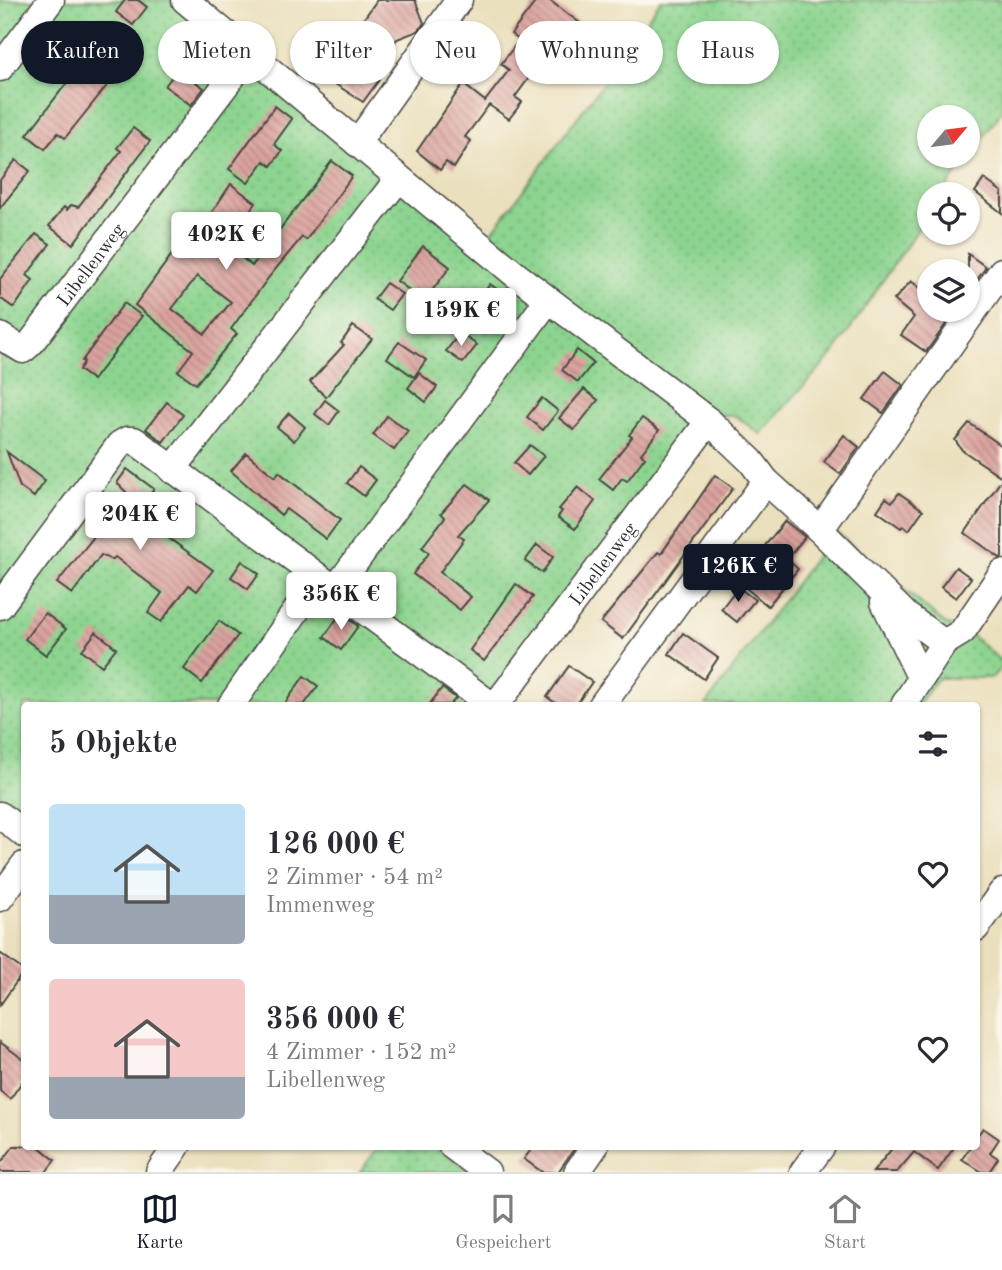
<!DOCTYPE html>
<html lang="de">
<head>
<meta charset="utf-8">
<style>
	body { margin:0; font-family:"Old Standard TT",serif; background:#f7f7f7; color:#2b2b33; height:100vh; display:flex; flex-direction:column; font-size:26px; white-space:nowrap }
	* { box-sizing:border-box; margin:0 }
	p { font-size:23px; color:#7c7c81 }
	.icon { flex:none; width:38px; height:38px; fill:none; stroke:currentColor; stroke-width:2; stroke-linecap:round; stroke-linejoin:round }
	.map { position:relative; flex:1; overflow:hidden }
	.details { position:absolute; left:21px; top:702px; width:959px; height:448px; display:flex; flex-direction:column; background:#fff; border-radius:7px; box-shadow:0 2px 5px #0004 }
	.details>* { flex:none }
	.banner { position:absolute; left:21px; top:21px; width:961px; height:63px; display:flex; gap:14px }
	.needle { width:46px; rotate:61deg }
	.buttons { position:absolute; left:917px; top:105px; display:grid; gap:14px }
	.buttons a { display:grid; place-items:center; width:63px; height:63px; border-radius:50%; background:#fff; box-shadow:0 2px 5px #0004; font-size:35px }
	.price { position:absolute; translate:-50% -60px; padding:0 16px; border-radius:7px; background:#fff; color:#222; font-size:23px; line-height:46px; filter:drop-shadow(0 2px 4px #0008) }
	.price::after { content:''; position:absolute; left:50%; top:42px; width:21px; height:16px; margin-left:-10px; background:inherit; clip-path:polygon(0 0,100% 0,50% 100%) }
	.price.active { background:#111827; color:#fff }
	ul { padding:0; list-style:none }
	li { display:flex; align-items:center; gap:21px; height:175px; padding:0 28px }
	li span { display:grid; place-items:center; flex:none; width:196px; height:140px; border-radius:7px; color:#555 }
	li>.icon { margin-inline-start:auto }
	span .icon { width:84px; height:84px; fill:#fffc; stroke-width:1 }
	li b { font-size:30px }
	h2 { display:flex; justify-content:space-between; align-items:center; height:84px; padding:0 28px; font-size:30px }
	.tag { padding:0 24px; border-radius:32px; background:#fff; box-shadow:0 2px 5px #0004; font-size:24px; line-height:63px }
	.tag.active { background:#111827; color:#fff }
	.menu { display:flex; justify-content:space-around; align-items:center; height:98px; border-top:2px solid #e1e1e2; background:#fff; font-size:19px; color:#7c7c81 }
	.menu a { display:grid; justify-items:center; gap:4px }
	.menu .active { color:#111827 }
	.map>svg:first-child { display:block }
	.grass { fill:url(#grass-dots); stroke:#5c805d; stroke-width:2; fill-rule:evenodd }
	.building { fill:url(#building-back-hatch); fill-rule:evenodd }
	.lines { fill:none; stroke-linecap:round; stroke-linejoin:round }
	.minor-casing { stroke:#484641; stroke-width:29 }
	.minor { stroke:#fff; stroke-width:26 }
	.labels { text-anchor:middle; stroke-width:5; stroke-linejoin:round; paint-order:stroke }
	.street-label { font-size:19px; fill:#2b2b2b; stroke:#fbf7ec }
</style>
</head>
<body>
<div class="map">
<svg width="1002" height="1172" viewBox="0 0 1002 1172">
	<defs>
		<pattern id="grass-dots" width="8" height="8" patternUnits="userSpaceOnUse" patternTransform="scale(1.75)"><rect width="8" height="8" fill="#8cd48f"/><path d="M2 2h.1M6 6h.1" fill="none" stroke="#79b67c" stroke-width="1.8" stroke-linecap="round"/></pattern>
		<pattern id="building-back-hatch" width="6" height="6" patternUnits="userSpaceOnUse" patternTransform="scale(1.75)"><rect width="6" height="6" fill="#dba29e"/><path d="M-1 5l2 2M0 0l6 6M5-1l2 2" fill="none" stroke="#b28481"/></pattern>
	</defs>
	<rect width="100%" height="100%" fill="#fbf7ec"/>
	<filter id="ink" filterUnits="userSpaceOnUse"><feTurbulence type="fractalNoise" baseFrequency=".0143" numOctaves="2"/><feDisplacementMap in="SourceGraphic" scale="14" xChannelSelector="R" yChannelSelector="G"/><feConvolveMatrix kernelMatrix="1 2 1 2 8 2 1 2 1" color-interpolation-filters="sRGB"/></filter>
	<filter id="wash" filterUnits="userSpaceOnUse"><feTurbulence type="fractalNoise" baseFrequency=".00686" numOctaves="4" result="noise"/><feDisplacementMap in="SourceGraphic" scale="28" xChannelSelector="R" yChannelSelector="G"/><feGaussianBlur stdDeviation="1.57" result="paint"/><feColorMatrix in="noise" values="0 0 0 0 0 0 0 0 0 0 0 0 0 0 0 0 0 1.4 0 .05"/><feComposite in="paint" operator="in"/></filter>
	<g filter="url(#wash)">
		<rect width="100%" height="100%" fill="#ebe0bd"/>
		<g class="grass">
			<path d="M0,0H174L697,425L492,705H24V823L0,805Z"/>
			<path d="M661,0H1002V111L942,194H929V213L833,354L760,434L736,416L713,414L486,240L603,83ZM929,117H968V156H929Z"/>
			<path d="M835,531L945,624L969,633L1002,662V666L992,678H938L918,705H706Z"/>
			<path d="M379,1146H436L470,1172H360Z"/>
		</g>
		<g id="blocks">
			<g class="building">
				<path d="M125,0H138L147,7L133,25L116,12Z"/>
				<path d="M377,0H415L424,23L418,31L397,39L372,75L379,80L363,102L329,80L370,24L363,20Z"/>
				<path d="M537,0H549L580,23L554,57L548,52L515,97L522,102L509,119L489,105L465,137L471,141L454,168L446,162L440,170L417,151L463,84L485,101L509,70L501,64L519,40L511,34Z"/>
				<path d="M193,41L213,56L194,81L204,88L191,105L165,86L182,63L178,60Z"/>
				<path d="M98,42L111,53L96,72L109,83L65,138L58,133L45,149L27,135Z"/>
				<path d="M275,106L292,119L274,144L282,151L271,166L264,161L248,183L229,169Z"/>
				<path d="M133,128L150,141L73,244L49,226L64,207L67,210L71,205L78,207L121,151L117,148Z"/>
				<path d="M16,160L30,171L0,208V180Z"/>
				<path d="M332,161L352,176L306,240L302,237L269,277L231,329L237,334L196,384L178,371L193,351L135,305L184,238L191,243L231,184L256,203L226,244L252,266ZM197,276L231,302L205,334L172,309Z"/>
				<path d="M984,179L1002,192V213L975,192Z"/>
				<path d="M36,234L50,244L27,275L33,280L14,308L0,298V279Z"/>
				<path d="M423,246L450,267L424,301L397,281Z"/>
				<path d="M968,254L986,267L968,292Z"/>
				<path d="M911,281L929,295V310H956L926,352L901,335L914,317L894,300Z"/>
				<path d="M386,283L402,294L390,310L374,299Z"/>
				<path d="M490,284L510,299L498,314L479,300Z"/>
				<path d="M124,303L142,316L93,380L79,370L84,362L82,361Z"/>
				<path d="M353,326L372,339L326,397L310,382L344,345L341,343Z"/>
				<path d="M460,333L477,345L463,363L446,351Z"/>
				<path d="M399,342L426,360L414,377L387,358Z"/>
				<path d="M577,350L593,363L578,382L562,370Z"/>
				<path d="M885,371L903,385L883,413L864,399Z"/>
				<path d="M419,373L437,387L426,402L408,388Z"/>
				<path d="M584,389L598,400L574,430L559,418Z"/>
				<path d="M542,398L558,411L543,430L527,417Z"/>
				<path d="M325,400L339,411L329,425L315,414Z"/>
				<path d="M167,402L183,415L163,442L146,429Z"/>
				<path d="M289,413L305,427L294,441L277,427Z"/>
				<path d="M387,416L408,431L394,450L373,435Z"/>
				<path d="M642,418L659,430L641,454L645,457L627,481L622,478L613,490L599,479L632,437L629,435Z"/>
				<path d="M969,423L1002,446V477L962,450L955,440Z"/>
				<path d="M844,435L859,447L840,474L824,462Z"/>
				<path d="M530,445L544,456L528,475L514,463Z"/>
				<path d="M7,452L45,481L34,497L20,487Z"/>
				<path d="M246,453L275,477L279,472L340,520L326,539L286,509L281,515L231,471Z"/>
				<path d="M359,467L376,480L364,496L347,483Z"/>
				<path d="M127,469L154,489L135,514L213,570L197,591L189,585L161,622L148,613L162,593L115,557L112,560L101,555L72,594L57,583L128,494L117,483Z"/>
				<path d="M715,475L733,488L623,639L601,622L658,552L661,554Z"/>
				<path d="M1002,479V557L1000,558L965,533Z"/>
				<path d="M467,484L489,500L458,535L464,539L440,572L471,597L460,610L413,574L429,553L422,547L445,517L441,513Z"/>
				<path d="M578,487L595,501L575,529L558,517L562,511L559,509Z"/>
				<path d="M899,493L923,510L909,530L903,526L901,528L877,511L886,498L892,502Z"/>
				<path d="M785,521L805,537L787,559L798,569L768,606L747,589L775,558L763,548Z"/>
				<path d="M537,545L553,557L542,573L525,561Z"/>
				<path d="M242,561L259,574L248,589L231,577Z"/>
				<path d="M956,567L971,578L956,598L941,587Z"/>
				<path d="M516,584L533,597L484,661L470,650Z"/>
				<path d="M738,587L755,600L737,622L721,609Z"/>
				<path d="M45,613L66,629L46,655L25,639Z"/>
				<path d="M341,613L358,626L341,650L324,637Z"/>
				<path d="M219,621L238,635L202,683L184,669Z"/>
				<path d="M96,632L116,648L102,666L82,650Z"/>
				<path d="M683,633L718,658L704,679L669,654Z"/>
				<path d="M569,666L592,682L576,705H558L547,697Z"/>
				<path d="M304,676L318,686L304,705H284Z"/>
				<path d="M442,688L456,698L450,705H429Z"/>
				<path d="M0,953L24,971L0,1005Z"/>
				<path d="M0,1042L24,1060V1079L10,1099L0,1091Z"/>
				<path d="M983,1128L999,1139L990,1153L998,1158L989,1172H982L962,1159L971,1146H976V1137Z"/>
				<path d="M14,1146H38L55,1160L46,1172H0V1164Z"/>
				<path d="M534,1146H576L558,1172H542L524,1159Z"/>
				<path d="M894,1146H955L938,1170L914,1152L897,1172H873Z"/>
			</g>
		</g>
	</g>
	<g filter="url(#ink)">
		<use href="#blocks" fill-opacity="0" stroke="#484641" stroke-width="2"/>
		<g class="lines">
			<defs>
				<g id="minor">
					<path d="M185,0L516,275L709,421L751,461L766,481L820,530L907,616L944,643"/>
					<path d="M0,68L51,0"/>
					<path d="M357,143L459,0"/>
					<path id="s1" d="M0,336L23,350L30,344L250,53"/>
					<path d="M172,470L399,178"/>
					<path d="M820,530L1002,271"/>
					<path d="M334,591L548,300"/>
					<path d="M884,602L920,677"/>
					<path d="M0,606L120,444L127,440H134L491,705"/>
					<path d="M231,705L303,601L322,583"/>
					<path id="s2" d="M496,705L709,421"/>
					<path d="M602,705L766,481"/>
					<path d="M904,705L944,643L962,632L1002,573"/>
					<path d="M0,815L24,834"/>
					<path d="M0,898L24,865"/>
					<path d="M976,928L1002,892"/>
					<path d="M452,1146L487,1172"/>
					<path d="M159,1172L177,1146"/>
					<path d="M577,1172L595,1146"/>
					<path d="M803,1172L822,1146"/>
				</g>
			</defs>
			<use href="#minor" class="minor-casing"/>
			<use href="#minor" class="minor"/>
		</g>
	</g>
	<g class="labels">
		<g class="street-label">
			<text dy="7" stroke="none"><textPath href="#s1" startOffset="136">Libellenweg</textPath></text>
			<text dy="7" stroke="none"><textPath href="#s2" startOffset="177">Libellenweg</textPath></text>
		</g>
	</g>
</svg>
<div class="buttons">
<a><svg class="needle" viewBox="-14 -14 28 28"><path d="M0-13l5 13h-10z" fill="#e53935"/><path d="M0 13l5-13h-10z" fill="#7c7c81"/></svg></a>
<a><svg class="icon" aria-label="locate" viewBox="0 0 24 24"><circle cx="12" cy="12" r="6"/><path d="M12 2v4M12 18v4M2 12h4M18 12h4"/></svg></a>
<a><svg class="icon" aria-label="layers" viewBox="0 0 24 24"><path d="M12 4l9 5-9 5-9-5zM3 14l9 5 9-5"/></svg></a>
</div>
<b class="price" style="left:226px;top:272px">402K €</b>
<b class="price" style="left:461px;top:348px">159K €</b>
<b class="price" style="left:140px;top:552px">204K €</b>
<b class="price active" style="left:738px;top:604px">126K €</b>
<b class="price" style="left:341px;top:632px">356K €</b>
<div class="banner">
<a class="tag active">Kaufen</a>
<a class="tag">Mieten</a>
<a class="tag">Filter</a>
<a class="tag">Neu</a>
<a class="tag">Wohnung</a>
<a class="tag">Haus</a>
</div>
<section class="details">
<h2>5 Objekte<svg class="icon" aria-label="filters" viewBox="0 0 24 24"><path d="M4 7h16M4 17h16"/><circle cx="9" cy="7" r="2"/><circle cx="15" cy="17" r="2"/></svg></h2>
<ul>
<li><span style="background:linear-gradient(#bfe0f5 65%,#9aa5b1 0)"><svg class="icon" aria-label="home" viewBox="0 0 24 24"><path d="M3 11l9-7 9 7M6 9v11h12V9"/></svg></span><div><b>126 000 €</b><p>2 Zimmer · 54 m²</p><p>Immenweg</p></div><svg class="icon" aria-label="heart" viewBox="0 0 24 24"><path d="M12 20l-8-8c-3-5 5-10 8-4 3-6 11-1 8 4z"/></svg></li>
<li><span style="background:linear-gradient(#f6c9c9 70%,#9aa5b1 0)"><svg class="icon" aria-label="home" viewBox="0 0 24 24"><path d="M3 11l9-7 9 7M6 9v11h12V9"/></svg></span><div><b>356 000 €</b><p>4 Zimmer · 152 m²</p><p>Libellenweg</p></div><svg class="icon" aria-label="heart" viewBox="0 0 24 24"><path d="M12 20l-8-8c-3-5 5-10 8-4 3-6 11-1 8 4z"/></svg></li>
</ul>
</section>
</div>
<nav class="menu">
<a class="active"><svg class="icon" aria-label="map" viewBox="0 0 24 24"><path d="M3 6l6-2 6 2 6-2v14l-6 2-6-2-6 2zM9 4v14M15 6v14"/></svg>Karte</a>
<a><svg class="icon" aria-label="saved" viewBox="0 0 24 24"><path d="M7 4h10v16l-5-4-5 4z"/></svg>Gespeichert</a>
<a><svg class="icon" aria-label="home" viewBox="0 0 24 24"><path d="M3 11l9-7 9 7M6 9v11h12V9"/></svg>Start</a>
</nav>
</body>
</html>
